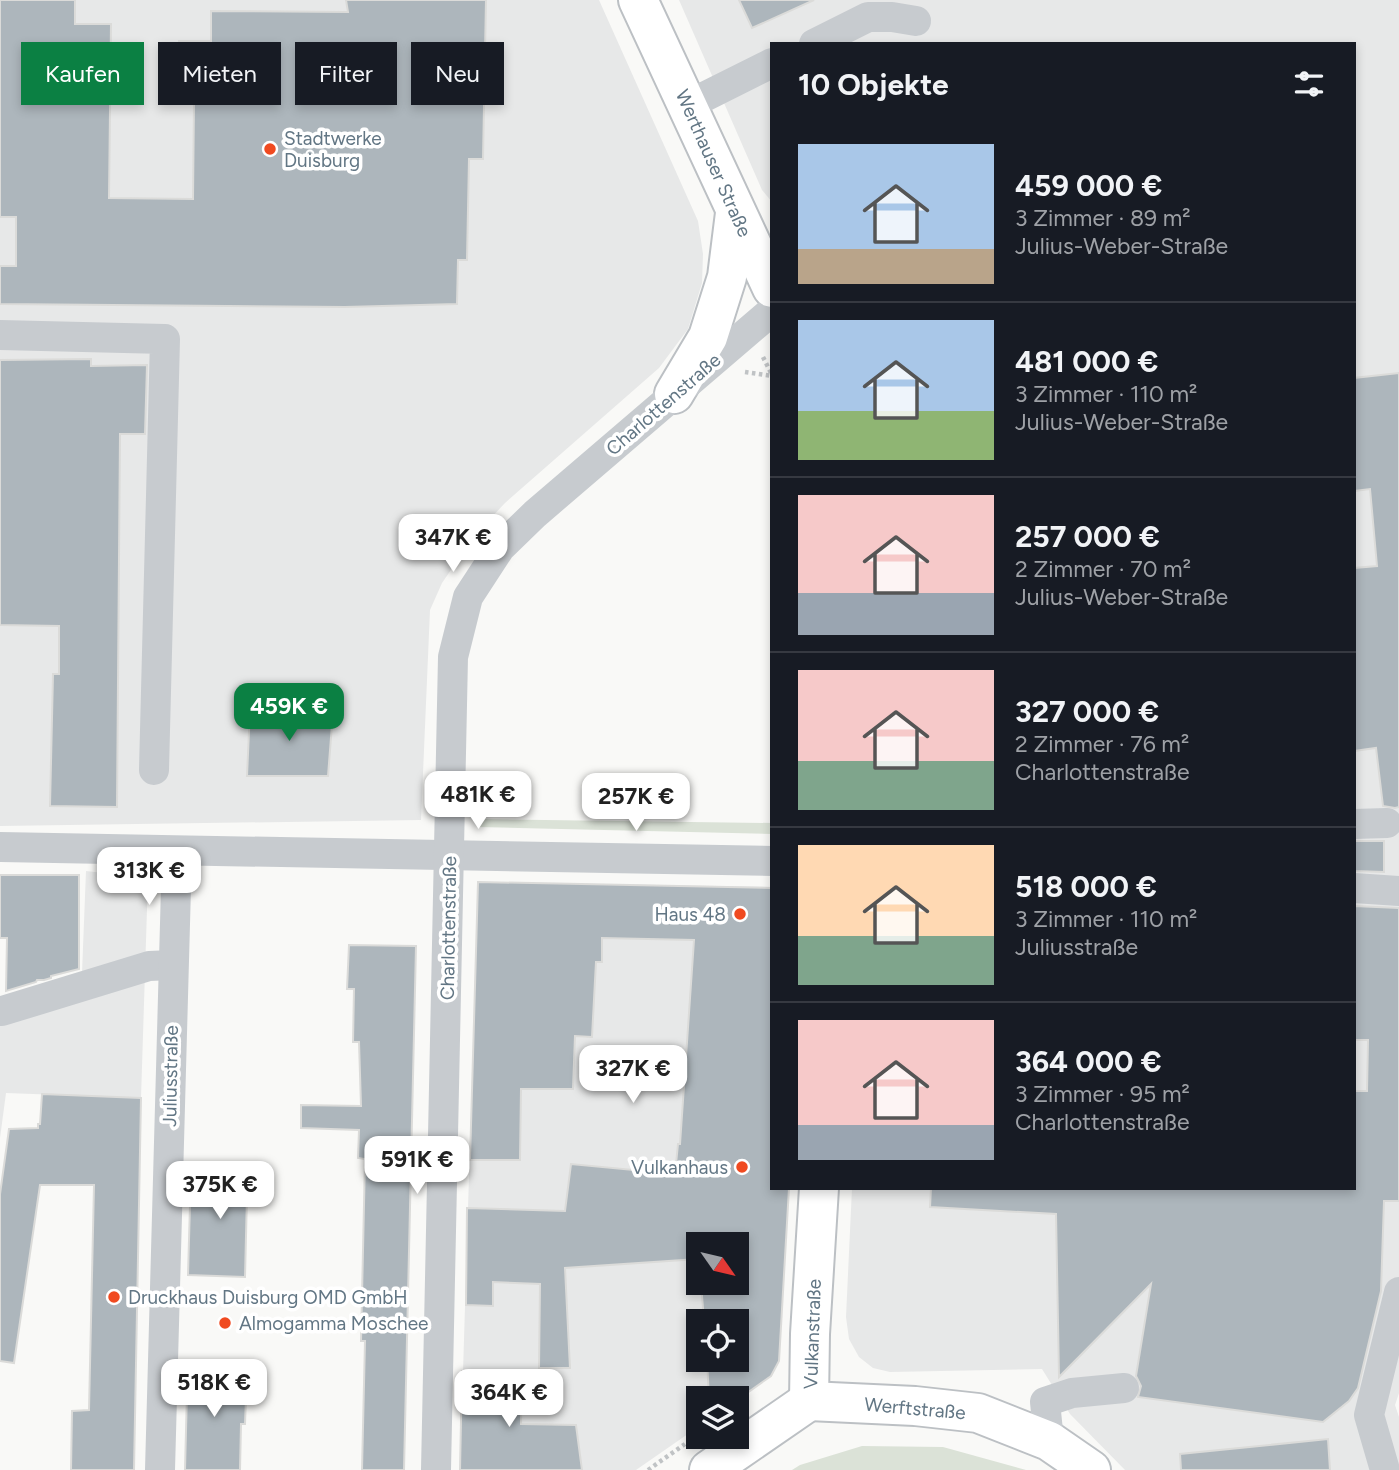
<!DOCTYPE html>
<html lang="de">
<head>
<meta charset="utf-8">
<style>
	body { margin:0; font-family:Figtree,sans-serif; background:#20242c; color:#f1f3f6; height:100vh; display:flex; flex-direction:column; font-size:26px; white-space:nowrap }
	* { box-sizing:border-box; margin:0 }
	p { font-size:23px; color:#9ea1a6 }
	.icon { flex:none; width:38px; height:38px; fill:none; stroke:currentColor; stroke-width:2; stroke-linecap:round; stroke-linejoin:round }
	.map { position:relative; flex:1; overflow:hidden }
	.details { position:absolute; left:770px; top:42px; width:586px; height:1148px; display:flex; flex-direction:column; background:#171b24; border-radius:0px; box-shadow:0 4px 10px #0003 }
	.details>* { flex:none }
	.banner { position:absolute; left:21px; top:42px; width:644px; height:63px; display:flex; gap:14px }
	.needle { width:46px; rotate:124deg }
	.fabs { position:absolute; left:686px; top:1232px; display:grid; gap:14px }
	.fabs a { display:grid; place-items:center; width:63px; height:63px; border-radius:0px; background:#171b24; box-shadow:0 4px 10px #0003; font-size:35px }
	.price { position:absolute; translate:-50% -60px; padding:0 16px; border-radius:14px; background:#fff; color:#222; font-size:23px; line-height:46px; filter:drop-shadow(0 2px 4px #0008) }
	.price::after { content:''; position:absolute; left:50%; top:42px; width:21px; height:16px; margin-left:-10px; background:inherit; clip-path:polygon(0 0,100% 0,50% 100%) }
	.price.current { background:#0b8043; color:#fff }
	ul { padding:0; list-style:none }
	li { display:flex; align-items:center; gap:21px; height:175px; padding:0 28px }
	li+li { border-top:2px solid #363941 }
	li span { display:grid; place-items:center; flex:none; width:196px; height:140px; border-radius:0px; color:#555 }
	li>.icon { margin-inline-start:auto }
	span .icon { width:84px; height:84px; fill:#fffc; stroke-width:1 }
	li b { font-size:30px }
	h2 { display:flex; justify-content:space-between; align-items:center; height:84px; padding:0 28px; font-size:30px }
	.tag { padding:0 24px; border-radius:0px; background:#171b24; box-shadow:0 4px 10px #0003; font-size:24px; line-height:63px }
	.tag.current { background:#0b8043; color:#fff }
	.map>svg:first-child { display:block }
	.built { fill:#e7e8e8; fill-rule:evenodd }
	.green { fill:#dbe2d7 }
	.building { fill:#adb6bc; stroke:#dbdbd9; stroke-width:2 }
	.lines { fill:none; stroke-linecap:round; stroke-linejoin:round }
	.major-casing { stroke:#bcc0c4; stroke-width:42 }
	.path { stroke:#c0c3c5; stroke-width:4.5; stroke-dasharray:3.5 3.5; stroke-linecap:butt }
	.minor { stroke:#c7cbcf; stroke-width:30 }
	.major { stroke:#fff; stroke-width:38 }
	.poi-dot { fill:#f04a20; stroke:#fff; stroke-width:2.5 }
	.labels { text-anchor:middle; stroke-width:7; stroke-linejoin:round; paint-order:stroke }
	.poi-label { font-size:19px; fill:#627684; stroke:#fff; text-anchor:start }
	.street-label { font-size:19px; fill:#627684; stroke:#fff }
</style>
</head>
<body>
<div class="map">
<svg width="1399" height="1470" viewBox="0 0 1399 1470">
	<rect width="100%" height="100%" fill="#f9f9f7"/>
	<g class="built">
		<path d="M0,0H599L698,221L703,254L702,283L688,329L659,368L505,503L474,536L442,583L430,610L421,820L0,826Z"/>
		<path d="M679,0H1399V1393L1395,1405L1399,1417V1470H1125L1070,1414L1042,1369L890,1372L873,1368L859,1357L849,1339L846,1317L852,1188H1354V44H772V202L762,190Z"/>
		<path d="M86,871L148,878L141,1098L6,1093L0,1138V999L82,973Z"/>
		<path d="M478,882L772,887L771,1376L737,1400V1398H698V1427L636,1470H460ZM698,1244H737V1283H698ZM698,1321H737V1360H698Z"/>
	</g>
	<g class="green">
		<path d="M479,819L772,823V834L479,827Z"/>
		<path d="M862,1446L943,1447L1026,1470H792L800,1465Z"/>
	</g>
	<g class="building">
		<path d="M0,0H75V24H111L109,198L193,199L194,100L178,99L179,41H211V11L348,12L346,0H486L483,159H469L467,260H458L457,304L345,307L0,304V266H16V217H0Z"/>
		<path d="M739,0H814L752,28Z"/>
		<path d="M91,359V366L147,365L145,434H120L117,807L50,806L53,674H59V626L0,625V360Z"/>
		<path d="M1399,373V807L1395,808L1383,806L1376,748L1354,751V568L1377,566L1370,489L1354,491V378Z"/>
		<path d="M250,709L333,712L328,776H247Z"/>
		<path d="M1354,841H1384V872L1354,871Z"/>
		<path d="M0,875H79V969L51,976V978L44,980H37L36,982L6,991L7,938H0Z"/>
		<path d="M478,882L772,888V1188H789L779,1361L771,1376L740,1398H709L707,1360H737V1321H704L701,1283H737V1244H698V1259L565,1268L570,1368H539L540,1284L493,1282V1306L466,1305L467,1208L565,1211L571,1164L675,1174L678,1144H680L694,940L602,938V962H596L592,1037L575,1036L573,1089H521L520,1160H470Z"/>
		<path d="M1354,906L1399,908V1201H1384L1381,1291L1358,1388L1349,1401L1323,1422L1138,1397L1141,1386L1136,1376L1151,1284L1059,1377L1056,1214L930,1207L931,1188H1354V1091H1367L1368,1040H1354Z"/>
		<path d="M349,945L416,946L404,1470H362L365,1341H361L365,1159L358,1158L359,1130L301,1128V1105L361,1106L359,1042H353L354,989H347Z"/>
		<path d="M42,1094L141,1098L134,1470H71L72,1411L89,1410L94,1185H40L14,1363L0,1361V1194L9,1129L38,1128V1124H40Z"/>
		<path d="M191,1170L261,1172L260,1196L247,1195L245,1277L188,1275Z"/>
		<path d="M184,1369L247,1371L245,1424H241L240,1470H185L187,1392H183Z"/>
		<path d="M462,1371L522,1372L521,1424L576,1425L582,1470H460Z"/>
		<path d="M1328,1439L1330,1470H1181L1180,1454Z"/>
	</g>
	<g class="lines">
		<defs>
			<g id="major">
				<path d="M638,0L772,288"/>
				<path d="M674,394L708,337L727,277L735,213"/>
				<path d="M809,1401L915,1406L978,1413L1049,1441L1091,1470"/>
				<path d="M809,1401L810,1334L819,1188"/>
				<path d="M709,1470L809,1401"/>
			</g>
		</defs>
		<use href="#major" class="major-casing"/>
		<g class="path">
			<path d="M763,357L772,375"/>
			<path d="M745,372L772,376"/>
			<path d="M648,1470L685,1444"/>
		</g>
		<g class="minor">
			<path d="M814,44L868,17H892L916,21"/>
			<path d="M688,105L772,63"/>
			<path d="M0,335L165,339L154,770"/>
			<path d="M1354,824L1387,823"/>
			<path d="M0,847L772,861"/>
			<path d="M1354,888L1399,891"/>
			<path d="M2,1011L149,966L172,965"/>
			<path d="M1049,1441L1045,1402L1072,1393L1124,1388"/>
			<path d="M160,1470L177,851"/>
			<path d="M436,1470L453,657L468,597L500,548L535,514L772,311"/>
			<path d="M1385,1470L1369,1415L1399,1292"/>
		</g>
		<use href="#major" class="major"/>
	</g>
	<g class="poi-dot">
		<circle cx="270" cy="149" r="7"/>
		<circle cx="740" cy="914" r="7"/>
		<circle cx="742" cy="1167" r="7"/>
		<circle cx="114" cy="1297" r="7"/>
		<circle cx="225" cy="1323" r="7"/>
	</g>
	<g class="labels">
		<g class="poi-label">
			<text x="284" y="145">Stadtwerke<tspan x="284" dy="22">Duisburg</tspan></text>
			<text x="726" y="921" text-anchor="end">Haus 48</text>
			<text x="728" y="1174" text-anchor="end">Vulkanhaus</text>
			<text x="128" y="1304">Druckhaus Duisburg OMD GmbH</text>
			<text x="239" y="1330">Almogamma Moschee</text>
		</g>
		<g class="street-label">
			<text transform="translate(714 163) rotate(66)" y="7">Werthauser Straße</text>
			<text transform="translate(663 404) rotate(-41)" y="7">Charlottenstraße</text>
			<text transform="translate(448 928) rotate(-89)" y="7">Charlottenstraße</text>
			<text transform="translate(170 1076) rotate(-89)" y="7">Juliusstraße</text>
			<text transform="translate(812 1334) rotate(-88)" y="7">Vulkanstraße</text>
			<text transform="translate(915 1408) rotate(5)" y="7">Werftstraße</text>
		</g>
	</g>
</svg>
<div class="fabs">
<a><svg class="needle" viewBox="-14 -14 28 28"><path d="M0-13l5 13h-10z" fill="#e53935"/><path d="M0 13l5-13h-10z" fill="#9ea1a6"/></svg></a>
<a><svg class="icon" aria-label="locate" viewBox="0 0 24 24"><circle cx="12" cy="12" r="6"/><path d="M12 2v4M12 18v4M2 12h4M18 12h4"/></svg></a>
<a><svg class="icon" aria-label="layers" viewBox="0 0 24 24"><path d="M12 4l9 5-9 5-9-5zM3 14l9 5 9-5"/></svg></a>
</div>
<b class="price" style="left:453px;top:574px">347K €</b>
<b class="price current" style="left:289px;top:743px">459K €</b>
<b class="price" style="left:478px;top:831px">481K €</b>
<b class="price" style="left:636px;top:833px">257K €</b>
<b class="price" style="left:149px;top:907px">313K €</b>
<b class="price" style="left:633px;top:1105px">327K €</b>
<b class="price" style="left:417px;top:1196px">591K €</b>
<b class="price" style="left:220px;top:1221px">375K €</b>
<b class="price" style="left:214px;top:1419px">518K €</b>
<b class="price" style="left:509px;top:1429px">364K €</b>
<div class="banner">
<a class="tag current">Kaufen</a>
<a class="tag">Mieten</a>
<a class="tag">Filter</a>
<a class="tag">Neu</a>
</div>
<section class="details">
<h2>10 Objekte<svg class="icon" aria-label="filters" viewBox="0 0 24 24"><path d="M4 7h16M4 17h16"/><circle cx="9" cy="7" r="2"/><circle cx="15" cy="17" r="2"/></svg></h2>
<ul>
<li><span style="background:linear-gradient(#a9c7e8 75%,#b9a48a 0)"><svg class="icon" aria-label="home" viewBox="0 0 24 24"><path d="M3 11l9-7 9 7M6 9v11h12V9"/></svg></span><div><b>459 000 €</b><p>3 Zimmer · 89 m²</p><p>Julius-Weber-Straße</p></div></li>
<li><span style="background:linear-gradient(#a9c7e8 65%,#8fb573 0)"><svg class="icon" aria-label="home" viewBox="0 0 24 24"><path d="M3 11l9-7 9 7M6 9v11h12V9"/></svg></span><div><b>481 000 €</b><p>3 Zimmer · 110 m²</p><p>Julius-Weber-Straße</p></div></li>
<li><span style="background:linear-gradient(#f6c9c9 70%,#9aa5b1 0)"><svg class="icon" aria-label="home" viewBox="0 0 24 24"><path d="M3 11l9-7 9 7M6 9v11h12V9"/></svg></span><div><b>257 000 €</b><p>2 Zimmer · 70 m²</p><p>Julius-Weber-Straße</p></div></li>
<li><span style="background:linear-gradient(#f6c9c9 65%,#7fa58c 0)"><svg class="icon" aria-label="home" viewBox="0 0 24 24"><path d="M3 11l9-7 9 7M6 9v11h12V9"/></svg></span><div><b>327 000 €</b><p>2 Zimmer · 76 m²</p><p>Charlottenstraße</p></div></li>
<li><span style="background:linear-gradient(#ffd9b3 65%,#7fa58c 0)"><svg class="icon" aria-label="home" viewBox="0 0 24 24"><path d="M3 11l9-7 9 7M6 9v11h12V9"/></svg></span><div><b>518 000 €</b><p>3 Zimmer · 110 m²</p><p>Juliusstraße</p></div></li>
<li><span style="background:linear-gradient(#f6c9c9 75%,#9aa5b1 0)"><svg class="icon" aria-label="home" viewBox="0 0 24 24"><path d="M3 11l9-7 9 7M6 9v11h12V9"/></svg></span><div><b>364 000 €</b><p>3 Zimmer · 95 m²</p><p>Charlottenstraße</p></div></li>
</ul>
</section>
</div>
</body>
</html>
